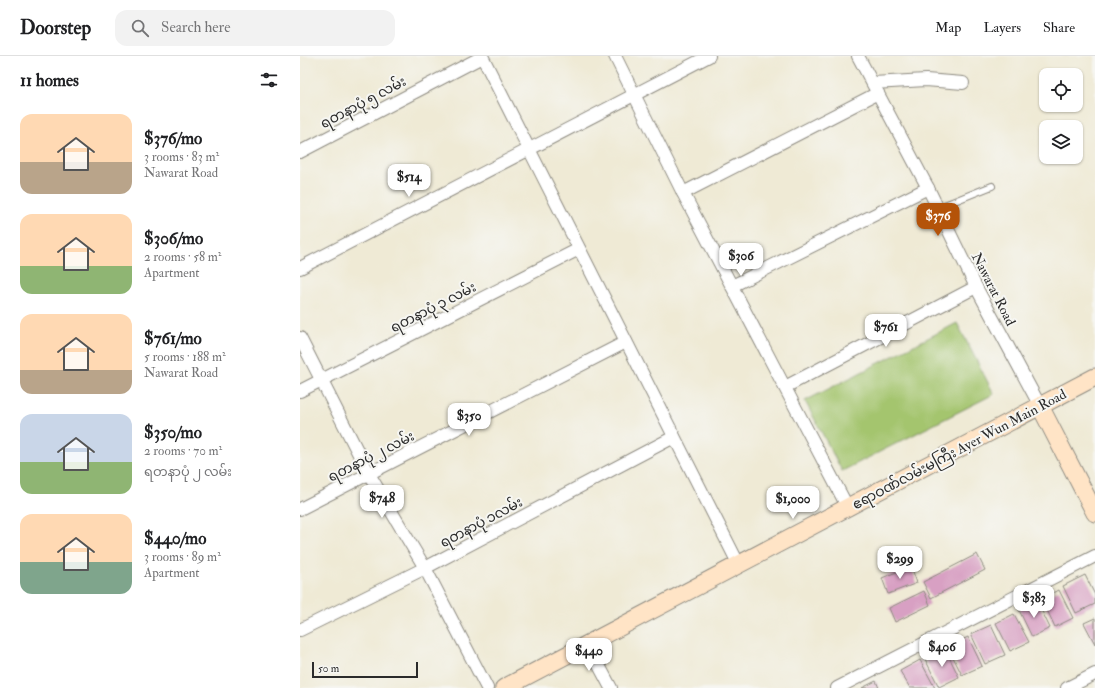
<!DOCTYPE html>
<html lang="en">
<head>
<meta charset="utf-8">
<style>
	body { margin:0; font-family:"IM FELL Double Pica","Noto Sans Myanmar",serif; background:#f2f2f2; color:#202124; height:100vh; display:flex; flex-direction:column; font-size:15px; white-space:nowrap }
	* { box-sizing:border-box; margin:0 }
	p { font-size:13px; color:#757577 }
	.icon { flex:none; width:22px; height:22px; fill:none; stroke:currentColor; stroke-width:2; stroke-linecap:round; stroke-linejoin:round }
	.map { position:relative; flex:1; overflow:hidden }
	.drawer { display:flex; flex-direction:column; background:#fff; width:300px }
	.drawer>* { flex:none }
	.fabs { position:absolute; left:739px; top:12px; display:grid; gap:8px }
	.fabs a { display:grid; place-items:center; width:44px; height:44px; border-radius:8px; background:#fff; box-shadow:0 1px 3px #0004; font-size:20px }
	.scale { position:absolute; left:12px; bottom:10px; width:106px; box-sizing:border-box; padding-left:4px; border:2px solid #2b2b2b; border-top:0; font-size:11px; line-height:14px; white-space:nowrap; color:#2b2b2b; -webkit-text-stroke:3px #f6f6f2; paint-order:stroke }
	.price { position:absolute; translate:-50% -34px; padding:0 9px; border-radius:8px; background:#fff; color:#222; font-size:13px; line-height:26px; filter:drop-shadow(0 1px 2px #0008) }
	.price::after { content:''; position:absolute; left:50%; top:24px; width:12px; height:9px; margin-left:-6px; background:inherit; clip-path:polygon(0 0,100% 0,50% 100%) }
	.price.active { background:#b45309; color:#fff }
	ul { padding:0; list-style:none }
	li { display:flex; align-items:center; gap:12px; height:100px; padding:0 20px }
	li span { display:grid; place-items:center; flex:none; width:112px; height:80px; border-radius:12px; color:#555 }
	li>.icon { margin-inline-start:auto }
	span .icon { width:48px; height:48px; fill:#fffc; stroke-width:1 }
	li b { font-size:17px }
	h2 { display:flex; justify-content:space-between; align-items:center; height:48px; padding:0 20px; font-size:17px }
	header { display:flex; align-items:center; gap:24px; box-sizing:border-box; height:56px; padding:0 20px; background:#fff; border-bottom:1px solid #e0e0e0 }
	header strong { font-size:19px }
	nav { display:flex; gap:22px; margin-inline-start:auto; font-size:14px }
	.search { width:280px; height:36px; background:#f2f2f2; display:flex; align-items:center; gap:10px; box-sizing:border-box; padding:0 14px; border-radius:12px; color:#757577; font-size:15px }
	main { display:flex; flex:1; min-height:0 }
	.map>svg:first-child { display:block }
	.green { fill:#a4c56e; stroke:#68784c }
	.building { fill:#d8a0c3 }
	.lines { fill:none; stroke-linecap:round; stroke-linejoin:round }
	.lane-casing { stroke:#8d8a80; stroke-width:8 }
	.street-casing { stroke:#8d8a80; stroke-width:14 }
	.secondary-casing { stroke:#8d8a80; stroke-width:19 }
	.lane { stroke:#fff; stroke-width:6 }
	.street { stroke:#fff; stroke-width:12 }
	.secondary { stroke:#ffe4c6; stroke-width:17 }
	.labels { text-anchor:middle; stroke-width:4; stroke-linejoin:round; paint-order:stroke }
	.street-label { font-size:14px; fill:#2b2b2b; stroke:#f6f6f2 }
</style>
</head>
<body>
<header>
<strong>Doorstep</strong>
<div class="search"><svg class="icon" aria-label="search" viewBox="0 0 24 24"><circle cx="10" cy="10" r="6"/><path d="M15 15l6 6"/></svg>Search here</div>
<nav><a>Map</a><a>Layers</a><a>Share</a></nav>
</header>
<main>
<section class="drawer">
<h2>11 homes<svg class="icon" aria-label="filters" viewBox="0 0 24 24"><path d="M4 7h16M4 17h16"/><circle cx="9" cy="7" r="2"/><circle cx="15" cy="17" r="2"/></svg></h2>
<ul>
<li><span style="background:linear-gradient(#ffd9b3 60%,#b9a48a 0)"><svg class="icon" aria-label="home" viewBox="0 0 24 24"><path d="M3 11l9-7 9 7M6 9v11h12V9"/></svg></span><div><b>$376/mo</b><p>3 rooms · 83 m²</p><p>Nawarat Road</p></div></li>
<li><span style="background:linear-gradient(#ffd9b3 65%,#8fb573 0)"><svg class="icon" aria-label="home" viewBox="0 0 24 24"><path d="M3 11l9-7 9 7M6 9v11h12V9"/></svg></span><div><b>$306/mo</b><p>2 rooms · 58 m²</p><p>Apartment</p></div></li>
<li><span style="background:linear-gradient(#ffd9b3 70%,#b9a48a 0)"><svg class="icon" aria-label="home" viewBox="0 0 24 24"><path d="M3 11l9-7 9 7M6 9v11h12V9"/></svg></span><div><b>$761/mo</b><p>5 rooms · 188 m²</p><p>Nawarat Road</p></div></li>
<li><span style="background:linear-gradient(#c9d6e8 60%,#8fb573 0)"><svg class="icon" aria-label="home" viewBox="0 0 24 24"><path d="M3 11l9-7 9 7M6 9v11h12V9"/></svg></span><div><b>$350/mo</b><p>2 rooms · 70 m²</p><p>ရတနာပုံ ၂ လမ်း</p></div></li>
<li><span style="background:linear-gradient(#ffd9b3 60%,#7fa58c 0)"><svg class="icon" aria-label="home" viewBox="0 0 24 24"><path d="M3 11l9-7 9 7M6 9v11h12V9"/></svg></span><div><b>$440/mo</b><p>3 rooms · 89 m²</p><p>Apartment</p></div></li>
</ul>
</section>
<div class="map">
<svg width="795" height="632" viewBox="0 0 795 632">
	<rect width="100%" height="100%" fill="#f6f6f2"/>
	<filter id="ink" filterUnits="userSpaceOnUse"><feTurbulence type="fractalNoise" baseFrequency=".025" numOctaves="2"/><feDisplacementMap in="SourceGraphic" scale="8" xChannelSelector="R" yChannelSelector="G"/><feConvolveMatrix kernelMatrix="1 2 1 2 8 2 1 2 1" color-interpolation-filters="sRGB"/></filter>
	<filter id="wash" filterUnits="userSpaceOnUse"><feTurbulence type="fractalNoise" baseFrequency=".012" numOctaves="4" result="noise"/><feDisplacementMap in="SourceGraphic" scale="16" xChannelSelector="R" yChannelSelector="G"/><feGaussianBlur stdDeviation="0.9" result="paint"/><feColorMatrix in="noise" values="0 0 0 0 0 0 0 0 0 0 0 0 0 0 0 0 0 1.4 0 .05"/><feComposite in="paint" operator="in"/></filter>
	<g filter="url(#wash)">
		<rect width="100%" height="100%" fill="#efead5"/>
		<path class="green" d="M657,267L694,338L542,415L505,345Z"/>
		<g id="blocks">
			<g class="building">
				<path d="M677,498L685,514L631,542L623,526Z"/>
				<path d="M611,510L617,527L588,538L582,522Z"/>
				<path d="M785,519L795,539V548L776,557L763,530Z"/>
				<path d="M759,534L773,562L755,571L742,543Z"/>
				<path d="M624,535L630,549L595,566L589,552Z"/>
				<path d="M737,545L750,572L732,581L719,554Z"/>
				<path d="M714,558L729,586L710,595L696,567Z"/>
				<path d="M795,562V588L784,567Z"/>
				<path d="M691,569L705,599L685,608L671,578Z"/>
				<path d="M668,581L682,610L662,619L648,591Z"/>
				<path d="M645,593L659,621L639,631L625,603Z"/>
				<path d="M620,604L635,632H610L600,615Z"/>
				<path d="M576,625L579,632H562Z"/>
			</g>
		</g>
	</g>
	<g filter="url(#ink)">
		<use href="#blocks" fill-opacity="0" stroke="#8d8a80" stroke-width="1"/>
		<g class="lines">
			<defs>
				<path id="lane" d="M637,152L692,130"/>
				<g id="street">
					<path d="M182,0L439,509"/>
					<path d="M315,0L383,137L548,452"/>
					<path d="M558,0L628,132L676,231L740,350"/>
					<path d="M573,27L626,24L663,27"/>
					<path d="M0,96L182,1"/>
					<path d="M383,137L578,37"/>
					<path d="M0,212L409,0"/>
					<path d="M432,230L628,132"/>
					<path d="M0,282L69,418L125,512L187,632"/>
					<path d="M485,331L676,231"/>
					<path d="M0,335L279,193"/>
					<path d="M0,453L326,286"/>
					<path d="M0,574L125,512L374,381"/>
					<path d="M288,589L311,632"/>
					<path d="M537,632L795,500"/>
					<path d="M767,632L795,618"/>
				</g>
				<g id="secondary">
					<path d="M740,350L795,457"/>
					<path d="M204,632L795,321"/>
				</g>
			</defs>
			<use href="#lane" class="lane-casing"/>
			<use href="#street" class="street-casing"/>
			<use href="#secondary" class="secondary-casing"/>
			<use href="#lane" class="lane"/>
			<use href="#street" class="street"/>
			<use href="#secondary" class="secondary"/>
		</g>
	</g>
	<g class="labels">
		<g class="street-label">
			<text transform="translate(63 46) rotate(-28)" y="5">ရတနာပုံ ၅ လမ်း</text>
			<text transform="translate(694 233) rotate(63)" y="5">Nawarat Road</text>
			<text transform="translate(133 251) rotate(-27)" y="5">ရတနာပုံ ၃ လမ်း</text>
			<text transform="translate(659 393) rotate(-28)" y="5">ဧရာဝဏ်လမ်းမကြီး Ayer Wun Main Road</text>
			<text transform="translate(71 400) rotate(-27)" y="5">ရတနာပုံ ၂ လမ်း</text>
			<text transform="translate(181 466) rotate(-28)" y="5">ရတနာပုံ ၁လမ်း</text>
		</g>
	</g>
</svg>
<div class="fabs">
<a><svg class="icon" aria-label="locate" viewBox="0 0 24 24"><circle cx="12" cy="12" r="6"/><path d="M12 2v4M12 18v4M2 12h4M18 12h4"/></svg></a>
<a><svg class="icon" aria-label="layers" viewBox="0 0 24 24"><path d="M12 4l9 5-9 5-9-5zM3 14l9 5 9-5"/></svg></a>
</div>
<div class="scale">50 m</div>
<b class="price" style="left:109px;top:142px">$514</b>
<b class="price active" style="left:638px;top:181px">$376</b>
<b class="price" style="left:441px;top:221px">$306</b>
<b class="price" style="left:586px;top:292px">$761</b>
<b class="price" style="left:169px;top:381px">$350</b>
<b class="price" style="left:82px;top:463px">$748</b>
<b class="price" style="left:493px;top:464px">$1,000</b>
<b class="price" style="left:600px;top:524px">$299</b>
<b class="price" style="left:734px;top:563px">$383</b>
<b class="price" style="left:642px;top:612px">$406</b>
<b class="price" style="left:289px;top:616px">$440</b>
</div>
</main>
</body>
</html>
